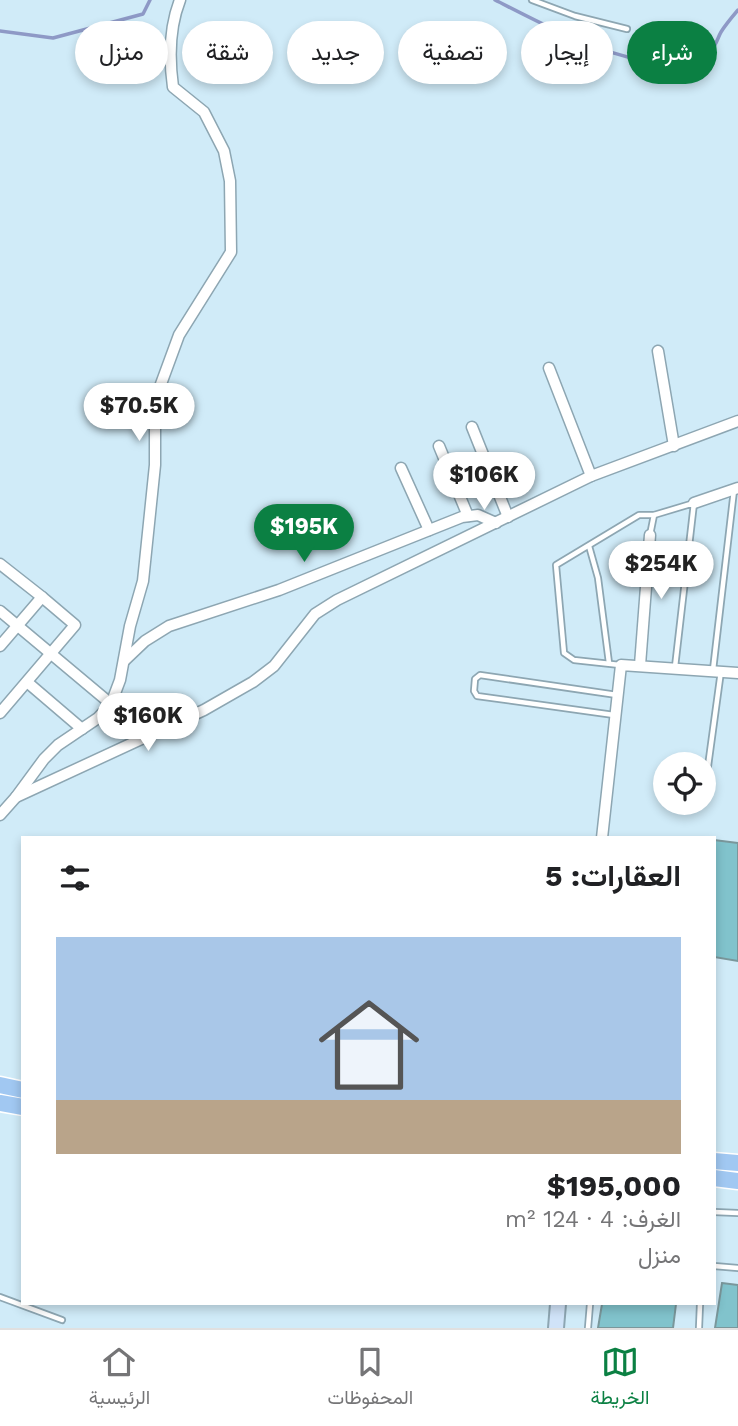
<!DOCTYPE html>
<html lang="ar">
<head>
<meta charset="utf-8">
<style>
	body { margin:0; font-family:"Work Sans",Vazirmatn,sans-serif; background:#f6f6f6; color:#202124; direction:rtl; height:100vh; display:flex; flex-direction:column; font-size:26px; white-space:nowrap }
	* { box-sizing:border-box; margin:0 }
	p { font-size:23px; color:#757577 }
	.icon { flex:none; width:38px; height:38px; fill:none; stroke:currentColor; stroke-width:2; stroke-linecap:round; stroke-linejoin:round }
	.map { position:relative; flex:1; overflow:hidden; direction:ltr }
	.side { position:absolute; left:21px; top:836px; width:695px; height:469px; display:flex; flex-direction:column; background:#fff; border-radius:0px; box-shadow:0 4px 10px #0003; direction:rtl }
	.side>* { flex:none }
	.guide { position:absolute; left:21px; top:21px; width:696px; height:63px; direction:rtl; display:flex; gap:14px }
	.controls { position:absolute; left:653px; top:752px; display:grid; gap:14px }
	.controls a { display:grid; place-items:center; width:63px; height:63px; border-radius:50%; background:#fff; box-shadow:0 4px 10px #0003; font-size:35px }
	.price { position:absolute; translate:-50% -60px; padding:0 16px; border-radius:24px; background:#fff; color:#222; font-size:23px; line-height:46px; filter:drop-shadow(0 2px 4px #0008) }
	.price::after { content:''; position:absolute; left:50%; top:42px; width:21px; height:16px; margin-left:-10px; background:inherit; clip-path:polygon(0 0,100% 0,50% 100%) }
	.price.selected { background:#0b8043; color:#fff }
	ul { padding:0; list-style:none }
	li { display:grid; align-content:center; gap:14px; height:371px; padding:0 35px }
	li+li { border-top:2px solid #e0e0e0 }
	li span { display:grid; place-items:center; height:217px; border-radius:0px; color:#555 }
	li>.icon { margin-inline-start:auto }
	span .icon { width:126px; height:126px; fill:#fffc; stroke-width:1 }
	li b { font-size:30px }
	h2 { display:flex; justify-content:space-between; align-items:center; height:84px; padding:0 35px; font-size:30px }
	.tag { padding:0 24px; border-radius:32px; background:#fff; box-shadow:0 4px 10px #0003; font-size:24px; line-height:63px }
	.tag.selected { background:#0b8043; color:#fff }
	.menu { display:flex; justify-content:space-around; align-items:center; height:98px; border-top:2px solid #e0e0e0; background:#fff; font-size:19px; color:#757577 }
	.menu a { display:grid; justify-items:center; gap:4px }
	.menu .selected { color:#0b8043 }
	.map>svg:first-child { display:block }
	.lines { fill:none; stroke-linecap:round; stroke-linejoin:round }
	.stream { stroke:#8e99c6; stroke-width:3.5 }
	.building { fill:#81c3cc; stroke:#7a979b; stroke-width:2 }
	.lane-casing { stroke:#8da6b2; stroke-width:8 }
	.street-casing { stroke:#8da6b2; stroke-width:13 }
	.secondary-casing { stroke:#8da6b2; stroke-width:18 }
	.primary-casing { stroke:#fff; stroke-width:19 }
	.lane { stroke:#fff; stroke-width:4.5 }
	.street { stroke:#fff; stroke-width:10 }
	.secondary { stroke:#d0e3f8; stroke-width:14 }
	.primary { stroke:#a1c8f2; stroke-width:16 }
</style>
</head>
<body>
<div class="map">
<svg width="738" height="1328" viewBox="0 0 738 1328">
	<rect width="100%" height="100%" fill="#d0ebf8"/>
	<g class="lines">
		<g class="stream">
			<path d="M495,0C541,23 664,92 711,50C716,46 718,37 721,32C726,24 732,17 738,10"/>
			<path d="M0,31L53,38L143,14L150,0"/>
		</g>
	</g>
	<g class="building">
		<path d="M714,840L738,843V961L714,957Z"/>
		<path d="M722,1283L738,1285V1328H715Z"/>
		<path d="M602,1304H676L673,1328H598Z"/>
	</g>
	<g class="lines">
		<defs>
			<g id="lane">
				<path d="M532,0L575,16L627,29"/>
				<path d="M650,535L654,515"/>
				<path d="M589,546L598,578L609,663"/>
				<path d="M620,665L574,660L564,653L556,565L639,515H654L694,503L675,667"/>
				<path d="M713,670L734,490"/>
				<path d="M614,715L477,696L474,691L475,679L480,675L617,695"/>
				<path d="M706,781L721,671"/>
				<path d="M714,1212L738,1213"/>
				<path d="M714,1266L738,1268"/>
				<path d="M0,1297L62,1320"/>
				<path d="M588,1328L590,1304"/>
				<path d="M699,1328L700,1304"/>
			</g>
			<g id="street">
				<path d="M658,351L674,446"/>
				<path d="M549,368L591,476"/>
				<path d="M472,427L508,517"/>
				<path d="M439,446L468,516"/>
				<path d="M401,468L429,530"/>
				<path d="M694,503L738,488"/>
				<path d="M0,564L42,597"/>
				<path d="M0,611L111,704"/>
				<path d="M0,646L42,597L75,625L0,713"/>
				<path d="M124,661L145,641L169,626L279,590L462,517L478,515L496,523"/>
				<path d="M640,665L650,535"/>
				<path d="M27,682L82,729"/>
				<path d="M16,797L44,759L58,745L98,718L111,704L120,680L130,626L143,581L155,465V408L161,384L179,335L231,252L230,181L224,151L204,112L173,87C169,58 169,28 180,0"/>
				<path d="M0,815L16,797L204,710L253,682L274,666L315,614L337,600L591,476L738,421"/>
				<path d="M602,838L621,665L738,673"/>
			</g>
			<path id="secondary" d="M556,1328L558,1304"/>
			<g id="primary">
				<path d="M0,1085L23,1090"/>
				<path d="M0,1103L23,1107"/>
				<path d="M714,1161L738,1163"/>
				<path d="M714,1178L738,1181"/>
			</g>
		</defs>
		<use href="#lane" class="lane-casing"/>
		<use href="#street" class="street-casing"/>
		<use href="#secondary" class="secondary-casing"/>
		<use href="#primary" class="primary-casing"/>
		<use href="#lane" class="lane"/>
		<use href="#street" class="street"/>
		<use href="#secondary" class="secondary"/>
		<use href="#primary" class="primary"/>
	</g>
</svg>
<div class="controls">
<a><svg class="icon" aria-label="locate" viewBox="0 0 24 24"><circle cx="12" cy="12" r="6"/><path d="M12 2v4M12 18v4M2 12h4M18 12h4"/></svg></a>
</div>
<b class="price" style="left:139px;top:443px">$70.5K</b>
<b class="price" style="left:484px;top:512px">$106K</b>
<b class="price selected" style="left:304px;top:564px">$195K</b>
<b class="price" style="left:661px;top:601px">$254K</b>
<b class="price" style="left:148px;top:753px">$160K</b>
<div class="guide">
<a class="tag selected">شراء</a>
<a class="tag">إيجار</a>
<a class="tag">تصفية</a>
<a class="tag">جديد</a>
<a class="tag">شقة</a>
<a class="tag">منزل</a>
</div>
<section class="side">
<h2>العقارات: 5<svg class="icon" aria-label="filters" viewBox="0 0 24 24"><path d="M4 7h16M4 17h16"/><circle cx="9" cy="7" r="2"/><circle cx="15" cy="17" r="2"/></svg></h2>
<ul>
<li><span style="background:linear-gradient(#a9c7e8 75%,#b9a48a 0)"><svg class="icon" aria-label="home" viewBox="0 0 24 24"><path d="M3 11l9-7 9 7M6 9v11h12V9"/></svg></span><div><b>$195,000</b><p>الغرف: 4 · 124 m²</p><p>منزل</p></div></li>
</ul>
</section>
</div>
<nav class="menu">
<a class="selected"><svg class="icon" aria-label="map" viewBox="0 0 24 24"><path d="M3 6l6-2 6 2 6-2v14l-6 2-6-2-6 2zM9 4v14M15 6v14"/></svg>الخريطة</a>
<a><svg class="icon" aria-label="saved" viewBox="0 0 24 24"><path d="M7 4h10v16l-5-4-5 4z"/></svg>المحفوظات</a>
<a><svg class="icon" aria-label="home" viewBox="0 0 24 24"><path d="M3 11l9-7 9 7M6 9v11h12V9"/></svg>الرئيسية</a>
</nav>
</body>
</html>
